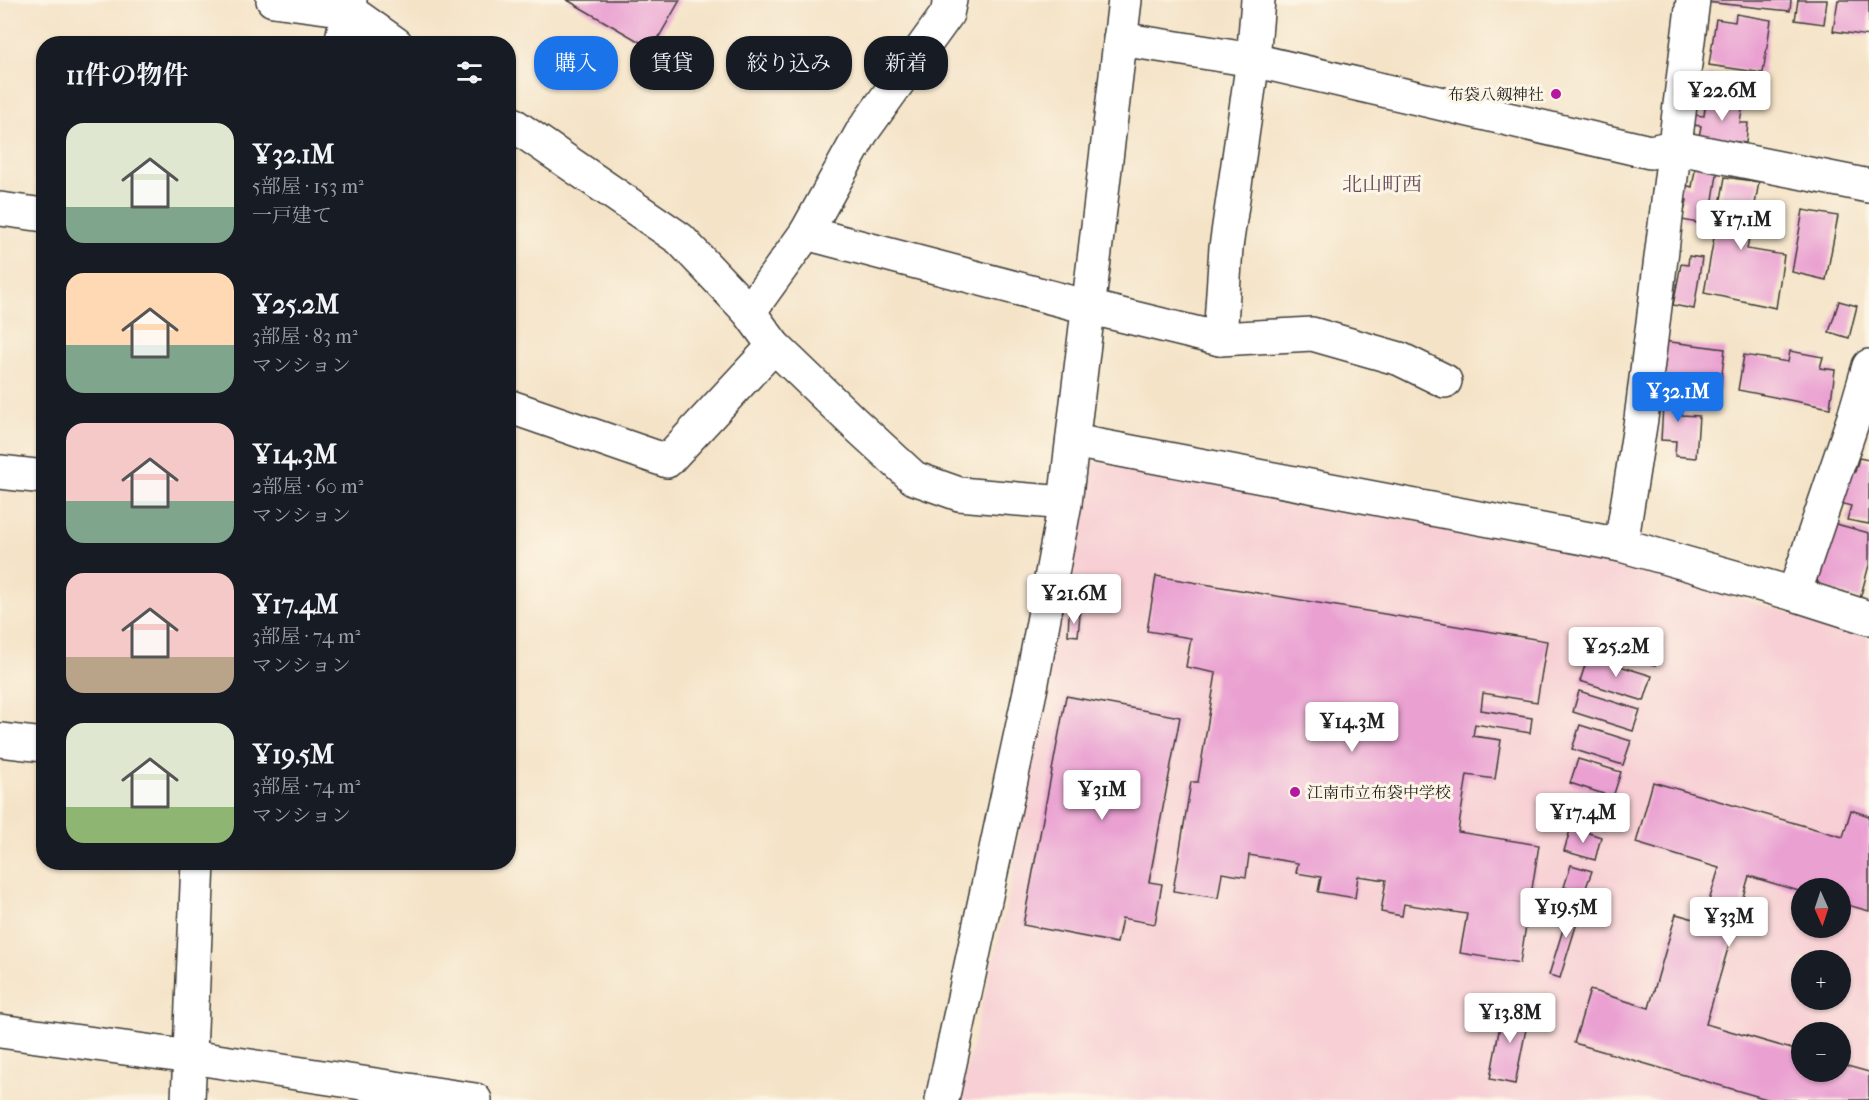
<!DOCTYPE html>
<html lang="ja">
<head>
<meta charset="utf-8">
<style>
	body { margin:0; font-family:"IM FELL French Canon","Noto Serif JP",serif; background:#242831; color:#f1f3f6; height:100vh; display:flex; flex-direction:column; font-size:22px; white-space:nowrap }
	* { box-sizing:border-box; margin:0 }
	p { font-size:20px; color:#9ea1a6 }
	.icon { flex:none; width:33px; height:33px; fill:none; stroke:currentColor; stroke-width:2; stroke-linecap:round; stroke-linejoin:round }
	.map { position:relative; flex:1; overflow:hidden }
	.details { position:absolute; left:36px; top:36px; width:480px; height:834px; display:flex; flex-direction:column; background:#171b24; border-radius:24px; box-shadow:0 2px 4px #0004 }
	.details>* { flex:none }
	.guide { position:absolute; left:534px; top:36px; width:570px; height:54px; display:flex; gap:12px }
	.needle { width:39px; rotate:177deg }
	.buttons { position:absolute; left:1791px; top:878px; display:grid; gap:12px }
	.buttons a { display:grid; place-items:center; width:60px; height:60px; border-radius:50%; background:#171b24; box-shadow:0 2px 4px #0004; font-size:30px }
	.price { position:absolute; translate:-50% -51px; padding:0 14px; border-radius:6px; background:#fff; color:#222; font-size:20px; line-height:39px; filter:drop-shadow(0 2px 3px #0008) }
	.price::after { content:''; position:absolute; left:50%; top:36px; width:18px; height:14px; margin-left:-9px; background:inherit; clip-path:polygon(0 0,100% 0,50% 100%) }
	.price.active { background:#1a73e8; color:#fff }
	ul { padding:0; list-style:none }
	li { display:flex; align-items:center; gap:18px; height:150px; padding:0 30px }
	li span { display:grid; place-items:center; flex:none; width:168px; height:120px; border-radius:18px; color:#555 }
	li>.icon { margin-inline-start:auto }
	span .icon { width:72px; height:72px; fill:#fffc; stroke-width:1 }
	li b { font-size:26px }
	h2 { display:flex; justify-content:space-between; align-items:center; height:72px; padding:0 30px; font-size:26px }
	.tag { padding:0 21px; border-radius:24px; background:#171b24; box-shadow:0 2px 4px #0004; font-size:21px; line-height:54px }
	.tag.active { background:#1a73e8; color:#fff }
	.map>svg:first-child { display:block }
	.built { fill:#f7cfd4; fill-rule:evenodd }
	.building { fill:#eaa1d2 }
	.lines { fill:none; stroke-linecap:round; stroke-linejoin:round }
	.street-casing { stroke:#3c3a36; stroke-width:36 }
	.secondary-casing { stroke:#3c3a36; stroke-width:36 }
	.street { stroke:#fff; stroke-width:33 }
	.secondary { stroke:#fff; stroke-width:33 }
	.poi-dot { fill:#b5179e; stroke:#fcf5e5; stroke-width:2 }
	.labels { text-anchor:middle; stroke-width:6; stroke-linejoin:round; paint-order:stroke }
	.poi-label { font-size:16px; fill:#1c1c1c; stroke:#fcf5e5; text-anchor:end }
	.quarter-label { font-size:20px; fill:#644b5c; stroke:#fcf5e5 }
</style>
</head>
<body>
<div class="map">
<svg width="1869" height="1100" viewBox="0 0 1869 1100">
	<rect width="100%" height="100%" fill="#fcf5e5"/>
	<filter id="ink" filterUnits="userSpaceOnUse"><feTurbulence type="fractalNoise" baseFrequency=".0167" numOctaves="2"/><feDisplacementMap in="SourceGraphic" scale="12" xChannelSelector="R" yChannelSelector="G"/><feConvolveMatrix kernelMatrix="1 2 1 2 8 2 1 2 1" color-interpolation-filters="sRGB"/></filter>
	<filter id="wash" filterUnits="userSpaceOnUse"><feTurbulence type="fractalNoise" baseFrequency=".008" numOctaves="4" result="noise"/><feDisplacementMap in="SourceGraphic" scale="24" xChannelSelector="R" yChannelSelector="G"/><feGaussianBlur stdDeviation="1.35" result="paint"/><feColorMatrix in="noise" values="0 0 0 0 0 0 0 0 0 0 0 0 0 0 0 0 0 1.4 0 .05"/><feComposite in="paint" operator="in"/></filter>
	<g filter="url(#wash)">
		<rect width="100%" height="100%" fill="#f4e3c7"/>
		<path class="built" d="M1093,461L1586,552L1869,637V1100H959L1010,891L1082,468ZM1802,888H1840V927H1802ZM1802,960H1840V999H1802ZM1802,1032H1840V1071H1802Z"/>
		<g id="blocks">
			<g class="building">
				<path d="M567,0H680L652,49Z"/>
				<path d="M1707,0H1791L1790,11L1706,2Z"/>
				<path d="M1798,0H1827L1824,24L1795,20Z"/>
				<path d="M1838,0H1869V36L1833,31Z"/>
				<path d="M1736,14L1771,20L1763,73L1709,65L1716,19L1735,22Z"/>
				<path d="M1708,75L1736,77V87L1707,86Z"/>
				<path d="M1706,99L1743,103L1740,123H1748L1746,143L1699,137L1701,126L1693,125L1694,115L1704,116Z"/>
				<path d="M1696,165L1718,168L1709,225L1682,220L1687,200L1679,198L1681,184L1692,187Z"/>
				<path d="M1725,177L1759,182L1747,249L1784,255L1776,308L1704,293Z"/>
				<path d="M1803,210L1838,216L1826,280L1792,272Z"/>
				<path d="M1689,256L1702,258L1694,309L1673,305L1681,264L1688,265Z"/>
				<path d="M1839,301L1857,306L1849,338L1829,332Z"/>
				<path d="M1663,341L1725,349L1720,390L1658,382Z"/>
				<path d="M1790,351L1823,357L1820,368L1835,370L1830,408L1738,390L1744,355L1788,362Z"/>
				<path d="M1655,390L1684,391L1682,415L1699,416L1696,458L1675,456L1676,441L1661,440L1663,405H1654Z"/>
				<path d="M1859,458L1869,460V524L1847,520L1851,506L1834,501L1850,471L1855,472Z"/>
				<path d="M1829,522L1869,533V565L1860,599L1822,588L1814,576Z"/>
				<path d="M1156,576L1547,641L1537,702L1483,693L1481,710L1532,718L1530,733L1475,724L1473,736L1501,740L1495,779L1467,775L1458,832L1539,845L1520,963L1460,953L1467,914L1404,904L1402,916L1381,912L1386,880L1358,876L1355,898L1318,892L1321,877L1296,873L1298,863L1249,855L1246,877L1222,873L1218,898L1173,891L1191,782H1198L1216,673L1186,667L1191,638L1147,631Z"/>
				<path d="M1069,614H1080L1078,636L1068,635Z"/>
				<path d="M1626,632L1662,644L1655,665L1620,654Z"/>
				<path d="M1588,656L1652,676L1644,701L1580,681Z"/>
				<path d="M1579,691L1640,710L1633,731L1573,712Z"/>
				<path d="M1066,696L1180,717L1149,882L1162,884L1155,924L1122,918L1117,943L1023,925Z"/>
				<path d="M1580,725L1631,741L1623,765L1572,749Z"/>
				<path d="M1578,759L1621,772L1613,797L1570,783Z"/>
				<path d="M1653,782L1843,837L1851,810L1869,816V911L1840,903V888H1802V892L1749,876L1706,1024L1802,1052V1071H1840V1064L1869,1072V1100H1770L1574,1043L1590,990L1649,1008L1676,914L1712,924L1718,903L1709,901L1719,868L1636,843Z"/>
				<path d="M1576,796L1611,806L1604,829L1570,818Z"/>
				<path d="M1571,827L1601,837L1595,860L1564,851Z"/>
				<path d="M1571,865L1592,871L1584,893L1564,887Z"/>
				<path d="M1572,900L1583,903L1560,978L1549,975Z"/>
				<path d="M1504,1004L1530,1009L1515,1084L1490,1079Z"/>
			</g>
		</g>
	</g>
	<g filter="url(#ink)">
		<use href="#blocks" fill-opacity="0" stroke="#3c3a36" stroke-width="1.5"/>
		<g class="lines">
			<defs>
				<g id="street">
					<path d="M273,0L348,10L396,44"/>
					<path d="M1120,39L1253,60L1650,152L1674,147L1869,186"/>
					<path d="M508,121L680,239L749,312L774,346L852,421L914,478L959,494L1065,503"/>
					<path d="M0,209L44,215"/>
					<path d="M806,233L1088,307L1220,339L1312,334L1400,359L1445,381"/>
					<path d="M749,312L806,233L862,132L947,14L950,0"/>
					<path d="M1220,339L1226,247L1253,60L1258,0"/>
					<path d="M508,406L667,461L774,346"/>
					<path d="M1073,441L1621,545L1794,594L1869,618"/>
					<path d="M0,472L44,477"/>
					<path d="M1621,545L1641,419L1693,0"/>
					<path d="M1794,594L1854,417L1869,366"/>
					<path d="M0,740L44,745"/>
					<path d="M0,1031L190,1057L475,1100"/>
					<path d="M942,1100L1032,682L1065,503L1125,0"/>
				</g>
				<g id="secondary">
					<path d="M341,44L350,0"/>
					<path d="M188,1100L198,862"/>
				</g>
			</defs>
			<use href="#street" class="street-casing"/>
			<use href="#secondary" class="secondary-casing"/>
			<use href="#street" class="street"/>
			<use href="#secondary" class="secondary"/>
		</g>
	</g>
	<g class="poi-dot">
		<circle cx="1556" cy="94" r="6"/>
		<circle cx="1295" cy="792" r="6"/>
	</g>
	<g class="labels">
		<g class="poi-label">
			<text x="1544" y="100">布袋八剱神社</text>
			<text x="1307" y="798" text-anchor="start">江南市立布袋中学校</text>
		</g>
		<g class="quarter-label">
			<text x="1382" y="191">北山町西</text>
		</g>
	</g>
</svg>
<div class="buttons">
<a><svg class="needle" viewBox="-14 -14 28 28"><path d="M0-13l5 13h-10z" fill="#e53935"/><path d="M0 13l5-13h-10z" fill="#9ea1a6"/></svg></a>
<a>+</a>
<a>−</a>
</div>
<b class="price" style="left:1722px;top:122px">¥22.6M</b>
<b class="price" style="left:1741px;top:251px">¥17.1M</b>
<b class="price active" style="left:1678px;top:423px">¥32.1M</b>
<b class="price" style="left:1074px;top:625px">¥21.6M</b>
<b class="price" style="left:1616px;top:678px">¥25.2M</b>
<b class="price" style="left:1352px;top:753px">¥14.3M</b>
<b class="price" style="left:1102px;top:821px">¥31M</b>
<b class="price" style="left:1583px;top:844px">¥17.4M</b>
<b class="price" style="left:1566px;top:939px">¥19.5M</b>
<b class="price" style="left:1729px;top:948px">¥33M</b>
<b class="price" style="left:1510px;top:1044px">¥13.8M</b>
<div class="guide">
<a class="tag active">購入</a>
<a class="tag">賃貸</a>
<a class="tag">絞り込み</a>
<a class="tag">新着</a>
</div>
<section class="details">
<h2>11件の物件<svg class="icon" aria-label="filters" viewBox="0 0 24 24"><path d="M4 7h16M4 17h16"/><circle cx="9" cy="7" r="2"/><circle cx="15" cy="17" r="2"/></svg></h2>
<ul>
<li><span style="background:linear-gradient(#dfe7d0 70%,#7fa58c 0)"><svg class="icon" aria-label="home" viewBox="0 0 24 24"><path d="M3 11l9-7 9 7M6 9v11h12V9"/></svg></span><div><b>¥32.1M</b><p>5部屋 · 153 m²</p><p>一戸建て</p></div></li>
<li><span style="background:linear-gradient(#ffd9b3 60%,#7fa58c 0)"><svg class="icon" aria-label="home" viewBox="0 0 24 24"><path d="M3 11l9-7 9 7M6 9v11h12V9"/></svg></span><div><b>¥25.2M</b><p>3部屋 · 83 m²</p><p>マンション</p></div></li>
<li><span style="background:linear-gradient(#f6c9c9 65%,#7fa58c 0)"><svg class="icon" aria-label="home" viewBox="0 0 24 24"><path d="M3 11l9-7 9 7M6 9v11h12V9"/></svg></span><div><b>¥14.3M</b><p>2部屋 · 60 m²</p><p>マンション</p></div></li>
<li><span style="background:linear-gradient(#f6c9c9 70%,#b9a48a 0)"><svg class="icon" aria-label="home" viewBox="0 0 24 24"><path d="M3 11l9-7 9 7M6 9v11h12V9"/></svg></span><div><b>¥17.4M</b><p>3部屋 · 74 m²</p><p>マンション</p></div></li>
<li><span style="background:linear-gradient(#dfe7d0 70%,#8fb573 0)"><svg class="icon" aria-label="home" viewBox="0 0 24 24"><path d="M3 11l9-7 9 7M6 9v11h12V9"/></svg></span><div><b>¥19.5M</b><p>3部屋 · 74 m²</p><p>マンション</p></div></li>
</ul>
</section>
</div>
</body>
</html>
